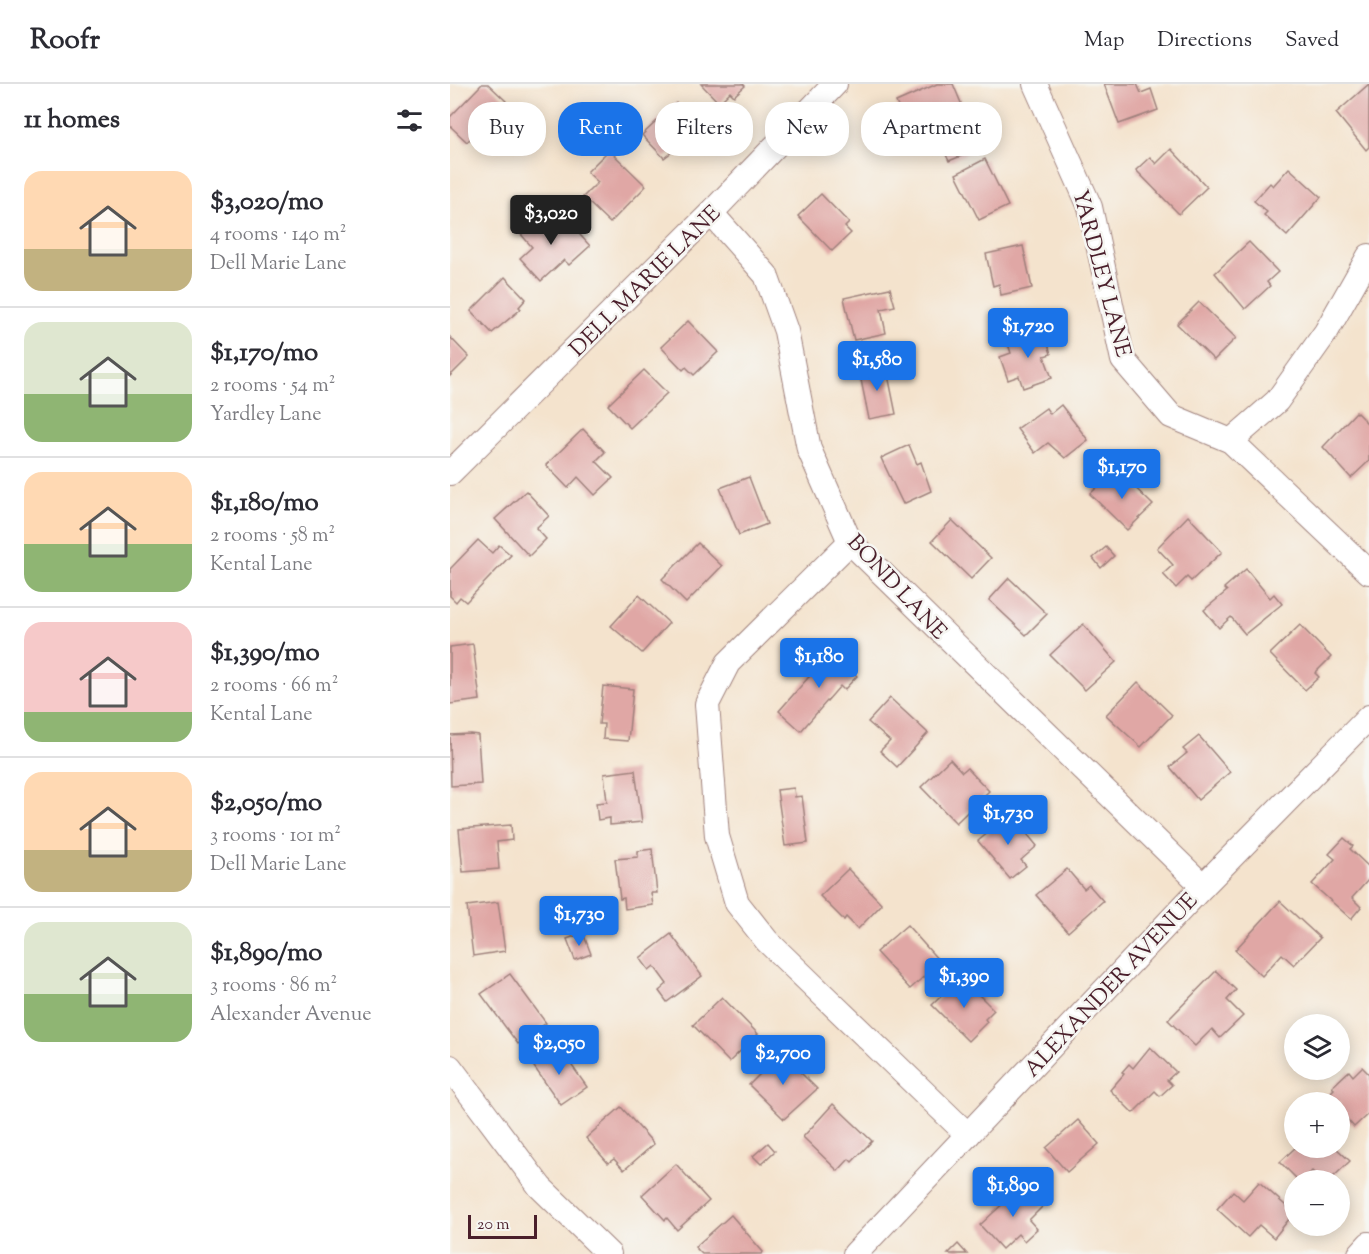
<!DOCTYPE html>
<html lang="en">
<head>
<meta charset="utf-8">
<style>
	body { margin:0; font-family:"Sorts Mill Goudy",serif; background:#f7f7f7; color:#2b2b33; height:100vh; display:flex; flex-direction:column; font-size:22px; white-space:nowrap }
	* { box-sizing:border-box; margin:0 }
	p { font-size:20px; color:#7c7c81 }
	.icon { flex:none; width:33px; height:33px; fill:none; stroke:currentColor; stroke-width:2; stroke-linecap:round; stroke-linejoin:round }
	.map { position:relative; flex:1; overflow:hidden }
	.panel { display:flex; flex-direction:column; background:#fff; width:450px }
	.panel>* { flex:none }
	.top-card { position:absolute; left:18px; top:18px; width:570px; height:54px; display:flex; gap:12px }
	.tools { position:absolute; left:834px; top:930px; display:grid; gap:12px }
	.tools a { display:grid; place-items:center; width:66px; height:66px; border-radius:50%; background:#fff; box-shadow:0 3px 15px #0003; font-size:30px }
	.scale { position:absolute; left:18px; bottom:15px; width:69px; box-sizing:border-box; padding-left:6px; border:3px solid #4a1f2b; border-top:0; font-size:16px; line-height:21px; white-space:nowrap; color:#4a1f2b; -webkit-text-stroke:4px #f6f6f2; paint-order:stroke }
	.price { position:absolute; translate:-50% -51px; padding:0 14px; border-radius:6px; background:#1a73e8; color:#fff; font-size:20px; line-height:39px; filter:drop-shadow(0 2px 3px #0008) }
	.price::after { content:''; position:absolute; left:50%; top:36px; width:18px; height:14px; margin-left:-9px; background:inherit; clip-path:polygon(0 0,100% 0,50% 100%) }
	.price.selected { background:#222; color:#fff }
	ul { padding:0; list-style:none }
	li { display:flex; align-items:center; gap:18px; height:150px; padding:0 24px }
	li+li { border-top:2px solid #e1e1e2 }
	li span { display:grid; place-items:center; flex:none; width:168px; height:120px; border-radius:18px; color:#555 }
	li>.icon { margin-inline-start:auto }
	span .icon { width:72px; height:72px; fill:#fffc; stroke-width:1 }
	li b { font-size:26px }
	h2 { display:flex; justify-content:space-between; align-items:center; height:72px; padding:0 24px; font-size:26px }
	.pill { padding:0 21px; border-radius:24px; background:#fff; box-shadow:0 3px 15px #0003; font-size:21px; line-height:54px }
	.pill.selected { background:#1a73e8; color:#fff }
	header { display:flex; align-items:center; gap:36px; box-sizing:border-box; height:84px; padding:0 30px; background:#fff; border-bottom:2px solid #e1e1e2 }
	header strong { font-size:28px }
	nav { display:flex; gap:33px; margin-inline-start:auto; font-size:21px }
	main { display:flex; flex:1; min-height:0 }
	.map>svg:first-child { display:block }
	.building { fill:#e0a7a5 }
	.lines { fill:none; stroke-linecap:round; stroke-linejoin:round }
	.minor-casing { stroke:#9f817c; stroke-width:26 }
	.minor { stroke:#fff; stroke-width:24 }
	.labels { text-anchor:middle; stroke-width:5; stroke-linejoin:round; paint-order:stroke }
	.street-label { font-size:22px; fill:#4a1f2b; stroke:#f6f6f2 }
</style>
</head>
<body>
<header>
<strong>Roofr</strong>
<nav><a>Map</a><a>Directions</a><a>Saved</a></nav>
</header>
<main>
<section class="panel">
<h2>11 homes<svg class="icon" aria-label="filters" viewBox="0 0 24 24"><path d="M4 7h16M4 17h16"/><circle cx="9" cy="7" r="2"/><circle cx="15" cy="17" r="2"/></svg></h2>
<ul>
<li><span style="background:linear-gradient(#ffd9b3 65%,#c2b280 0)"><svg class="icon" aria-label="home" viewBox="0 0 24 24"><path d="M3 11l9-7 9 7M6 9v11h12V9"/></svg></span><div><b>$3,020/mo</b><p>4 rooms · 140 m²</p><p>Dell Marie Lane</p></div></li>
<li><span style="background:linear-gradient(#dfe7d0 60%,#8fb573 0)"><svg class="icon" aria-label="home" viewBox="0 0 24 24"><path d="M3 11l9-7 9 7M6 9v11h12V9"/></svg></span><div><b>$1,170/mo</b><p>2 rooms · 54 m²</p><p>Yardley Lane</p></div></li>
<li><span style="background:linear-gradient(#ffd9b3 60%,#8fb573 0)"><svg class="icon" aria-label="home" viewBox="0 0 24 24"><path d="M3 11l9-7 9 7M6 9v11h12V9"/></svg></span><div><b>$1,180/mo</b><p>2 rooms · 58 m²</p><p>Kental Lane</p></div></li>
<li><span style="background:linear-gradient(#f6c9c9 75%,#8fb573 0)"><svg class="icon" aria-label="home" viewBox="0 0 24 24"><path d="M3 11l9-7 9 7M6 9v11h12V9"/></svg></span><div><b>$1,390/mo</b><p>2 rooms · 66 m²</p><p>Kental Lane</p></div></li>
<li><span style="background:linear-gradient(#ffd9b3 65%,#c2b280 0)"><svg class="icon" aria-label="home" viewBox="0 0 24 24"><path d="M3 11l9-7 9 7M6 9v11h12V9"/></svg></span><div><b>$2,050/mo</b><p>3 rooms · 101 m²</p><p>Dell Marie Lane</p></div></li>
<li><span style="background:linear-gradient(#dfe7d0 60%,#8fb573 0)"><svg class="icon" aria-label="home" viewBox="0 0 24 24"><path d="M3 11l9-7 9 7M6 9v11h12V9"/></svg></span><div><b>$1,890/mo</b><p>3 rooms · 86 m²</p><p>Alexander Avenue</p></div></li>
</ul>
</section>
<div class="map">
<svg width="919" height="1170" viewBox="0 0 919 1170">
	<rect width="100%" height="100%" fill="#f6f6f2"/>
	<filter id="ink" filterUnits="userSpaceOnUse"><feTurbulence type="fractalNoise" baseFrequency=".0167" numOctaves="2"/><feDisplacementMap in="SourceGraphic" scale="12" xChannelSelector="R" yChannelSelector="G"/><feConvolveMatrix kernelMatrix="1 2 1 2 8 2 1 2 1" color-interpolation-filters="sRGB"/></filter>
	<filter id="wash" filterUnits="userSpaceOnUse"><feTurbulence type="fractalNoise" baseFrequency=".008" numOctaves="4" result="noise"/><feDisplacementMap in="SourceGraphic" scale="24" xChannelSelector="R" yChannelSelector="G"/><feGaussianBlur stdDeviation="1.35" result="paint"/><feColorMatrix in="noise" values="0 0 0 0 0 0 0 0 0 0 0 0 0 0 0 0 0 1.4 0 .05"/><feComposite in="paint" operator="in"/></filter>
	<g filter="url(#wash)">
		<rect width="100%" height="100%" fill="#f4e3cd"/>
		<g id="blocks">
			<g class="building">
				<path d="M32,0H38L56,17L51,23L65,37L51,52L37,38L17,58L0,42V33Z"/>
				<path d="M251,0H293L295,2L284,12L280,8L269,19Z"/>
				<path d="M487,0H503L530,64L499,77L489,56L466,66L446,18Z"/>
				<path d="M654,0H687L691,9L701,5L708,26L669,40Z"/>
				<path d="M919,0V63L916,66L886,29Z"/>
				<path d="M226,19L247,41L242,46L245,50L214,74L192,51Z"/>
				<path d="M721,65L757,103L729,130L686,86L700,73L706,80Z"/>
				<path d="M159,66L196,102L160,139L133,113L148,98L137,88Z"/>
				<path d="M535,75L558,122L529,136L506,90Z"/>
				<path d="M839,84L871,113L837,152L814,131L817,128L804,117L820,99L823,102Z"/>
				<path d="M371,110L399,139L395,143L401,149L382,167L348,132Z"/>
				<path d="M112,131L140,162L119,181L114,176L91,197L70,174L82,163L69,148L85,133L96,145Z"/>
				<path d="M799,158L828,188L817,198L820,202L795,225L765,189Z"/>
				<path d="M573,162L582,204L551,211L549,200L543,202L536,170Z"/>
				<path d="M55,193L76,215L69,223L71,225L42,249L21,227Z"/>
				<path d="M440,204L445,222L431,225L436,249L404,256L394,214Z"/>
				<path d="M749,218L786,254L764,276L727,240Z"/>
				<path d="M238,237L268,268L244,291L236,283L233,286L211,263Z"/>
				<path d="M587,245L590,255L596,253L601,270L594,272L602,294L573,304L569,292L558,296L550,273L561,269L557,257Z"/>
				<path d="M0,253L19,273L0,292Z"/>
				<path d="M436,281L446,330L419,335L409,286Z"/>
				<path d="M194,286L217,309L180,344L158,321Z"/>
				<path d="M611,321L638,356L615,374L598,359L585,369L567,345L596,324L600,330Z"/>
				<path d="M906,328L919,341V377L901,394L873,363Z"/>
				<path d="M133,345L155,368L146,377L163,394L145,411L128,393L118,404L96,381Z"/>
				<path d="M459,361L467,380L471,378L481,407L453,420L431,374Z"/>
				<path d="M666,385L703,421L677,446L640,410Z"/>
				<path d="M299,393L317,440L289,451L270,404Z"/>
				<path d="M76,407L99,432L86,444L96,455L79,472L45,435Z"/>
				<path d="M738,432L772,468L741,497L737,493L726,504L713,490L723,481L707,464Z"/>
				<path d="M502,436L541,474L521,495L482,457Z"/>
				<path d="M28,456L42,469L49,461L61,471L16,518L10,513L6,518L0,512V485Z"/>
				<path d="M248,459L272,482L236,519L212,495Z"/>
				<path d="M656,463L664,472L651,484L643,474Z"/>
				<path d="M796,485L820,514L824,510L832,520L795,550L781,533L769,544L754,526L777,507L774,504Z"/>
				<path d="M559,494L597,530L576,551L539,516Z"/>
				<path d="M189,511L219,539L192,569L161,542Z"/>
				<path d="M633,540L666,578L635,606L600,571Z"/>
				<path d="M850,541L881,573L865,589L869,593L855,606L820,570Z"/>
				<path d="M23,560L30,616L0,620V563Z"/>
				<path d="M386,562L404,579L399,585L407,592L394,606L390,602L351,647L329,627Z"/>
				<path d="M688,598L722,631L691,663L656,631Z"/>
				<path d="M153,602L183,605L178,657L153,655L154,640H149Z"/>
				<path d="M440,614L478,649L447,683L430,667L440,657L418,638Z"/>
				<path d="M20,650L28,651L31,700L1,702L0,651Z"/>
				<path d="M749,652L780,688L748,716L720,683L737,669L733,665Z"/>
				<path d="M500,675L512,688L517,684L539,707L506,739L471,703Z"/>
				<path d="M185,686L192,738L160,741V734L148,736L146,719L157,718L154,690Z"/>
				<path d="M344,704L345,713L352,712L358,759L335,762L327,706Z"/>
				<path d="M561,730L587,762L571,776L576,782L560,795L528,757Z"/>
				<path d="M61,741L62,756L47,758L49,785L13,788L9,745Z"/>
				<path d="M894,754L903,762L900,765L919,783V795L902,814L911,823L901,835L862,800L885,775L879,770Z"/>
				<path d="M202,765L207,809H201L203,821L175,825L174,814L170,815L165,775L188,773V767Z"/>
				<path d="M398,785L432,820L408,845L396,833L394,836L370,812Z"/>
				<path d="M617,785L634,805L639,801L653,817L618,848L586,811Z"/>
				<path d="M830,817L870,854L844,881L832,870L812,892L785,866Z"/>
				<path d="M48,818L55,867L23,872L17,822Z"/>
				<path d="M457,841L490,878L460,905L426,868Z"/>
				<path d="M133,849L141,870L125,876L117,855Z"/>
				<path d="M221,850L252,892L217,918L209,907L217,900L204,882L199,886L190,874Z"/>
				<path d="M766,887L786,906L777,916L793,932L770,954L762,945L745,962L718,936Z"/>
				<path d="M60,890L96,939L68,960L31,910Z"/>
				<path d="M511,893L544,926L535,935L537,938L518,957L482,921Z"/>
				<path d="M272,913L308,950L279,978L243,941Z"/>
				<path d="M108,962L137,1003L111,1021L82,980Z"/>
				<path d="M700,963L726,988L717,996L722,1001L710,1012L705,1007L683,1029L660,1006L674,990L672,988L679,980L683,984Z"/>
				<path d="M331,969L367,1005L334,1035L299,1001Z"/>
				<path d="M912,983L919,990V1029L904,1043L890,1027V1018H882L876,1013L884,1005L882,1003L899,987L903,992Z"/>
				<path d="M383,1020L422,1057L402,1078L399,1075L388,1087L353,1053Z"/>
				<path d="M171,1023L204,1060L174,1086L164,1075L158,1079L136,1054Z"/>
				<path d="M628,1036L649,1060L617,1088L596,1064Z"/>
				<path d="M318,1059L325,1067L311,1080L303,1072Z"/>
				<path d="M845,1064H886L900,1077L880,1096H871L862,1087L853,1096H848L830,1078Z"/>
				<path d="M226,1080L259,1117L227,1146L217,1134L215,1136L192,1111Z"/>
				<path d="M809,1098L844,1129L824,1154L809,1141L798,1153L767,1125L783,1107L793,1116Z"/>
				<path d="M573,1101L593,1122L579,1136L587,1145L574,1157L568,1150L552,1165L530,1141Z"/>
				<path d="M281,1131L313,1168L311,1170H252L245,1163Z"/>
				<path d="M508,1160L517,1170H498Z"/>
			</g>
		</g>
	</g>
	<g filter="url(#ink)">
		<use href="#blocks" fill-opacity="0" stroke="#9f817c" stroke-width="1.5"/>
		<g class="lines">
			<defs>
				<g id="minor">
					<path d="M585,0L640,123L673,276L721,332L781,357L919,488"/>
					<path d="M261,129L316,191L336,247L359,365L400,458L753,802"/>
					<path d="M781,357L827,317L876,248L919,172"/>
					<path d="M0,389L261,129L385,0"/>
					<path d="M400,458L278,579L257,620L267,752L287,819L317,857L518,1051"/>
					<path d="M0,983L90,1103L159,1170"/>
					<path d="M405,1170L753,802L919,633"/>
					<path d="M910,1170L919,1160"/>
				</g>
			</defs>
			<use href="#minor" class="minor-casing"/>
			<use href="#minor" class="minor"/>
		</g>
	</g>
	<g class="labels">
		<g class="street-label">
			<text transform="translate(653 189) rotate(75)" y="8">YARDLEY LANE</text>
			<text transform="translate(194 196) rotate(-45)" y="8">DELL MARIE LANE</text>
			<text transform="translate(448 502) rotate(47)" y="8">BOND LANE</text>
			<text transform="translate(660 900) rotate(-47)" y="8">ALEXANDER AVENUE</text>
		</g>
	</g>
</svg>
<div class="tools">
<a><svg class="icon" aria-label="layers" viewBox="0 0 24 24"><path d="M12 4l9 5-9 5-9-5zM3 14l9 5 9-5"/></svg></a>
<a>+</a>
<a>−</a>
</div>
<div class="scale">20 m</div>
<b class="price selected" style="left:101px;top:162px">$3,020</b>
<b class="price" style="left:578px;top:275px">$1,720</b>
<b class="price" style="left:427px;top:308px">$1,580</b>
<b class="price" style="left:672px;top:416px">$1,170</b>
<b class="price" style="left:369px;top:605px">$1,180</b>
<b class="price" style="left:558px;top:762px">$1,730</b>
<b class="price" style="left:129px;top:863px">$1,730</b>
<b class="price" style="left:514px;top:925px">$1,390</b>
<b class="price" style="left:109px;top:992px">$2,050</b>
<b class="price" style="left:333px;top:1002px">$2,700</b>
<b class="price" style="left:563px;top:1134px">$1,890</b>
<div class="top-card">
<a class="pill">Buy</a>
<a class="pill selected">Rent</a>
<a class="pill">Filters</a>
<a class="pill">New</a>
<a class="pill">Apartment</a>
</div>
</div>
</main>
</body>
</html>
